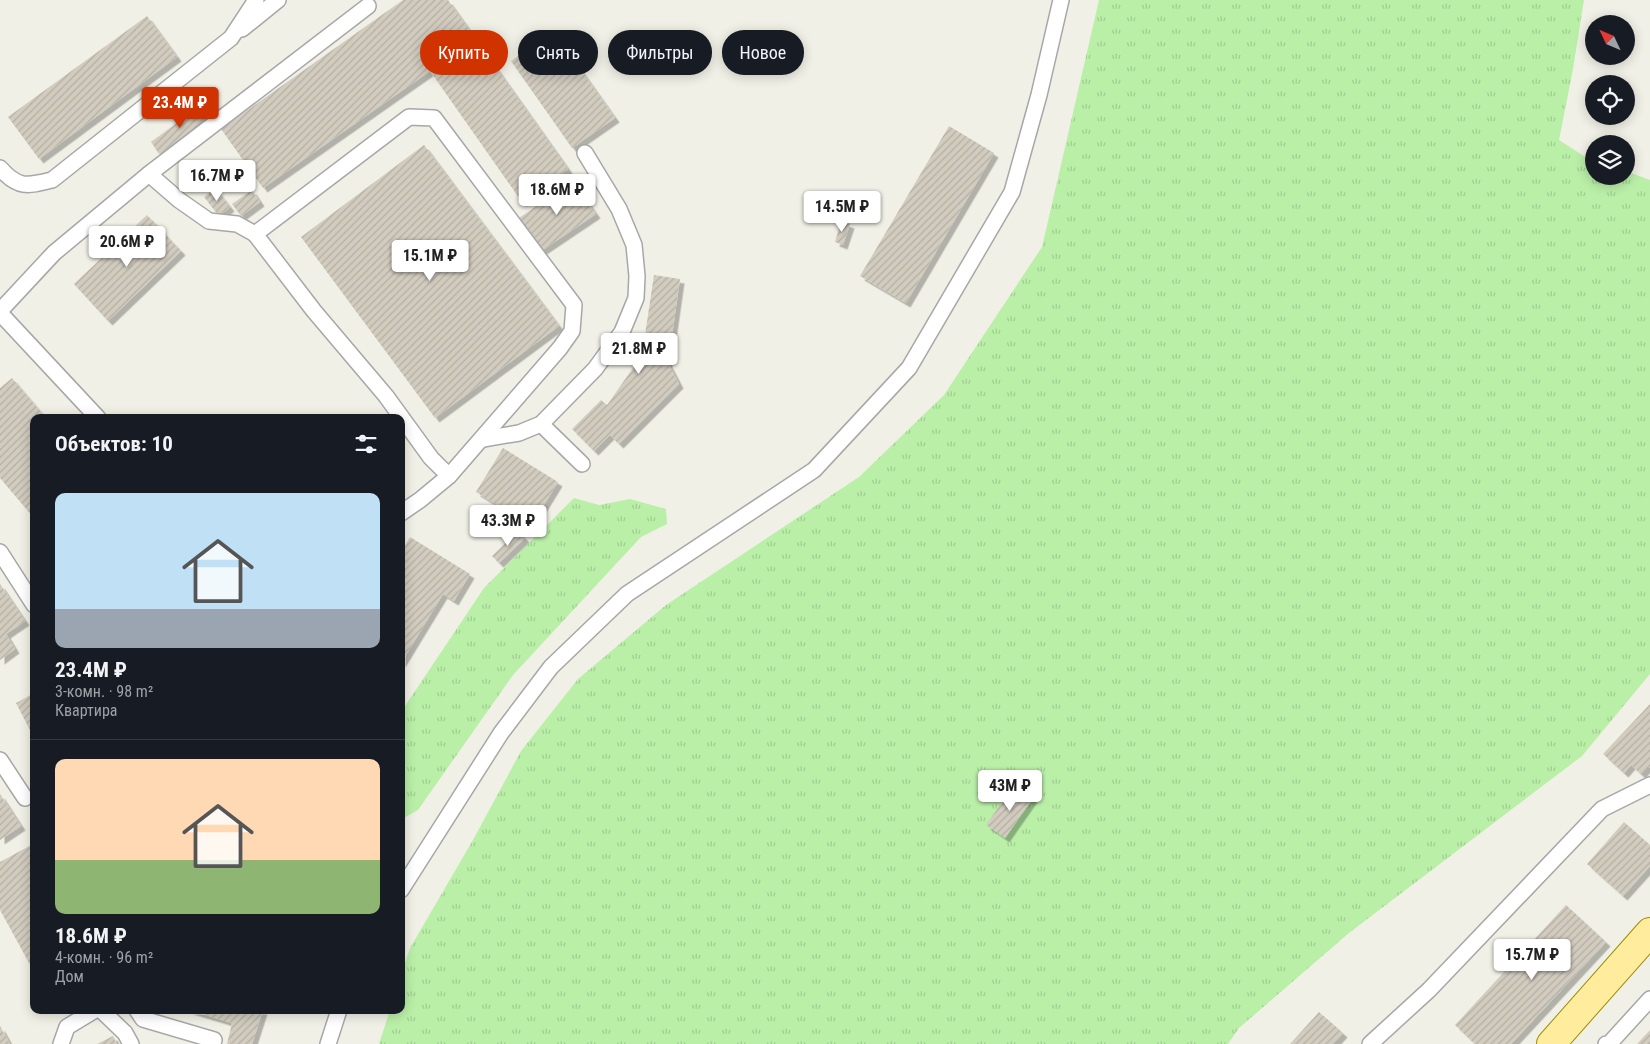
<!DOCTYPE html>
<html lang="ru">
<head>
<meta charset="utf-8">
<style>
	body { margin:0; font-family:"Roboto Condensed",sans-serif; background:#242831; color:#f1f3f6; height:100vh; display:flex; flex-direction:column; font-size:19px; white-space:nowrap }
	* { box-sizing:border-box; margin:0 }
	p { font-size:16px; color:#9ea1a6 }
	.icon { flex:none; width:28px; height:28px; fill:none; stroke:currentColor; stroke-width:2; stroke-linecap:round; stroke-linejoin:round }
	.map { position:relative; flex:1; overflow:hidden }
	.side { position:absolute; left:30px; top:414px; width:375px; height:600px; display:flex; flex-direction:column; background:#171b24; border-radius:10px; box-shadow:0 2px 12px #0003 }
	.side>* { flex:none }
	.top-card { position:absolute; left:420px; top:30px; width:475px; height:45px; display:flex; gap:10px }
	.needle { width:32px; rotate:314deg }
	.tools { position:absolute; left:1585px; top:15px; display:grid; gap:10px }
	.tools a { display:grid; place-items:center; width:50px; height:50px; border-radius:50%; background:#171b24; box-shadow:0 2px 12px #0003; font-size:25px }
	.price { position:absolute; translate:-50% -42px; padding:0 11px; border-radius:5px; background:#fff; color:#222; font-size:16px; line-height:32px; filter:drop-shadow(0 1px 2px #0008) }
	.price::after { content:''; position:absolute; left:50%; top:30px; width:15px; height:11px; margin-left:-8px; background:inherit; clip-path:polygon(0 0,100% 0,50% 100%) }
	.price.active { background:#d03200; color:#fff }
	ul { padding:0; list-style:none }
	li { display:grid; align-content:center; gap:10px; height:265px; padding:0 25px }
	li+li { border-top:1px solid #363941 }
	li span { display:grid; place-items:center; height:155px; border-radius:10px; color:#555 }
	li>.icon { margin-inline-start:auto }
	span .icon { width:90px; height:90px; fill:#fffc; stroke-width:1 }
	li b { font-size:21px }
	h2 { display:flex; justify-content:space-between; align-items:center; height:60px; padding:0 25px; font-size:21px }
	.pill { padding:0 18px; border-radius:22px; background:#171b24; box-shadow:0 2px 12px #0003; font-size:18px; line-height:45px }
	.pill.active { background:#d03200; color:#fff }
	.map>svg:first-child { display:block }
	.grass { fill:url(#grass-tufts) }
	.building { fill:url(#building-hatch); filter:url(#shadow) }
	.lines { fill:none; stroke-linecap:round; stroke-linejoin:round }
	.service-casing { stroke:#a7a7a7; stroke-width:18 }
	.primary-casing { stroke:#9c8e00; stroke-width:30 }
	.service { stroke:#fff; stroke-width:15 }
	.primary { stroke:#ffec9d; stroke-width:28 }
</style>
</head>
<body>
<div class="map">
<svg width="1650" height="1044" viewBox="0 0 1650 1044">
	<defs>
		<pattern id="grass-tufts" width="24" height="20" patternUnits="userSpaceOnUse" patternTransform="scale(1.25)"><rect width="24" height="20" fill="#baefa8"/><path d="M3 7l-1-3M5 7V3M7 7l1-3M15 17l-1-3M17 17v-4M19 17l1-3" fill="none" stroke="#a0cd90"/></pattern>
		<pattern id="building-hatch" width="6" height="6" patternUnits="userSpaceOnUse" patternTransform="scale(1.25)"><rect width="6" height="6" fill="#d2ccbf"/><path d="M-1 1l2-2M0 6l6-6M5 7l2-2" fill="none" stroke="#b4afa4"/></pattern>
		<filter id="shadow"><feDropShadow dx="4.5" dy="4.5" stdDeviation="0" flood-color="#0004"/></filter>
	</defs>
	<rect width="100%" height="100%" fill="#f1f0e6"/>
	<g class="grass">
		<path d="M1099,0H1584L1573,69L1559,140L1587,158L1594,160V176H1626V171L1650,180V674L1582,756L1349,933L1239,1028L1228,1044H379L390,1010H401V975L410,948L473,840L521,751L578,679L666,605L859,477L944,395L1042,247Z"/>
		<path d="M574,498L599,505L630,499L666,509L667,524L641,537L513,675L418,810L404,818L401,817V712L484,588Z"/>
	</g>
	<g class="building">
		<path d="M403,0H448L568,169L522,202L430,71L263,188L221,129Z"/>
		<path d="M147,16L177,57L39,159L8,117Z"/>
		<path d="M553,31L615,118L572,148L511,61Z"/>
		<path d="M201,105L210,117L159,154L151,142Z"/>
		<path d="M949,126L994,153L906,303L860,276Z"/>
		<path d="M424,145L559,326L435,418L301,237Z"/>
		<path d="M573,181L596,214L541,251L519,218Z"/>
		<path d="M215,188L230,207L219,216L204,197Z"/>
		<path d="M252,190L260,202L241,216L232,204Z"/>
		<path d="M863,195L870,201L864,208L857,201Z"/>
		<path d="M147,215L181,251L108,321L74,284Z"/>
		<path d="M841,221L850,224L843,245L835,242Z"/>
		<path d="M654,275L680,279L668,363L679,384L619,444L610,435L594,451L572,429L601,400L607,405L642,355Z"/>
		<path d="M12,378L46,418H34V518L0,478V388Z"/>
		<path d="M503,448L558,482L531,526L476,492Z"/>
		<path d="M518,531L525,538L499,563L492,556Z"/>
		<path d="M410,537L470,574L454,601L443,594L401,663V552Z"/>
		<path d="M0,584L25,621L6,634L15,649L0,660Z"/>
		<path d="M34,693V738L16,703Z"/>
		<path d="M1650,704V768L1648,766L1641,774L1631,765L1624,773L1603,754Z"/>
		<path d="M1014,785L1033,798L1005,838L986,825Z"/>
		<path d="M0,794L21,826L0,840Z"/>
		<path d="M1624,822L1650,845V866L1623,896L1587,864Z"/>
		<path d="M33,844L34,845V972L0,910V862Z"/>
		<path d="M1566,905L1606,942L1511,1044H1475L1455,1025Z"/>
		<path d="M189,1010H263L252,1044H227L232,1023Z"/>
		<path d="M1319,1012L1343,1033L1333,1044H1290Z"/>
		<path d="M0,1026L10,1044H0Z"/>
		<path d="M1650,1030V1044H1637Z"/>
		<path d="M113,1036L117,1044H97Z"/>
	</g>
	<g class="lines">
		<defs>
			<g id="service">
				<path d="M242,29L278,0"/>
				<path d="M0,168C18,189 28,186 52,180L231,38L256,0"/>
				<path d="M149,174L368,6"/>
				<path d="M255,234L314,311L386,396L431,458L449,476"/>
				<path d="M0,311L54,253L149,174L179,200L209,221L237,224L255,234L409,117L434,118L574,305L572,331L560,348L449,476L420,500L401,513"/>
				<path d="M0,313L98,418"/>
				<path d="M541,424L582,464"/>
				<path d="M483,439L519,433L541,424L595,369L622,332L636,298L637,276L634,245L619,209L585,153"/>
				<path d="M0,552L34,605"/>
				<path d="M0,760L25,798"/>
				<path d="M401,890L501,733L551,667L627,594L814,470L909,368L1012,192L1039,95L1061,0"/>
				<path d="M101,1010L125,1033L131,1044"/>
				<path d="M137,1010L143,1019L214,1040"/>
				<path d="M61,1044L67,1027L95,1010"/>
				<path d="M328,1044L339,1010"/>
				<path d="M1370,1044L1429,990L1602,809L1650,785"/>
				<path d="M1606,1044H1609L1650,999"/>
			</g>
			<path id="primary" d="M1551,1044L1650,932"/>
		</defs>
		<use href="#service" class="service-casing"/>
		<use href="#primary" class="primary-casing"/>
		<use href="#service" class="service"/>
		<use href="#primary" class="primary"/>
	</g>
</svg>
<div class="tools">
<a><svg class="needle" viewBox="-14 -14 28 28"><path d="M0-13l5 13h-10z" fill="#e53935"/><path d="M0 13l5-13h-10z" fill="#9ea1a6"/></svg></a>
<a><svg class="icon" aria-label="locate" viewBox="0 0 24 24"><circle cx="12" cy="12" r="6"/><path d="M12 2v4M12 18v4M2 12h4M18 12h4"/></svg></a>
<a><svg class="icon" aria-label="layers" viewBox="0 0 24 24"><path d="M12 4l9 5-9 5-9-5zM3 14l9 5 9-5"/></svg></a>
</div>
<b class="price active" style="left:180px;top:129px">23.4M ₽</b>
<b class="price" style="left:217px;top:202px">16.7M ₽</b>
<b class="price" style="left:557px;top:216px">18.6M ₽</b>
<b class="price" style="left:842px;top:233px">14.5M ₽</b>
<b class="price" style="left:127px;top:268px">20.6M ₽</b>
<b class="price" style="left:430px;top:282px">15.1M ₽</b>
<b class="price" style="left:639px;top:375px">21.8M ₽</b>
<b class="price" style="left:508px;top:547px">43.3M ₽</b>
<b class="price" style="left:1010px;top:812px">43M ₽</b>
<b class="price" style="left:1532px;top:981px">15.7M ₽</b>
<div class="top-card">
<a class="pill active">Купить</a>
<a class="pill">Снять</a>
<a class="pill">Фильтры</a>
<a class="pill">Новое</a>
</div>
<section class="side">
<h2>Объектов: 10<svg class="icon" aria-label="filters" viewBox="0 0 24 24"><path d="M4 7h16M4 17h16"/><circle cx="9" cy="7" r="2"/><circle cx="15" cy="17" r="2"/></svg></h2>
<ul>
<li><span style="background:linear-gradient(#bfe0f5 75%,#9aa5b1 0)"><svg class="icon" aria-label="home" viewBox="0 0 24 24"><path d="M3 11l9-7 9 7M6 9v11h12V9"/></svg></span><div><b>23.4M ₽</b><p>3-комн. · 98 m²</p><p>Квартира</p></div></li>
<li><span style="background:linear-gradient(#ffd9b3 65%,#8fb573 0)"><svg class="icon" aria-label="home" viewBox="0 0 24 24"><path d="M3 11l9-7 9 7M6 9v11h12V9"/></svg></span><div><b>18.6M ₽</b><p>4-комн. · 96 m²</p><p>Дом</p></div></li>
</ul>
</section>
</div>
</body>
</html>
